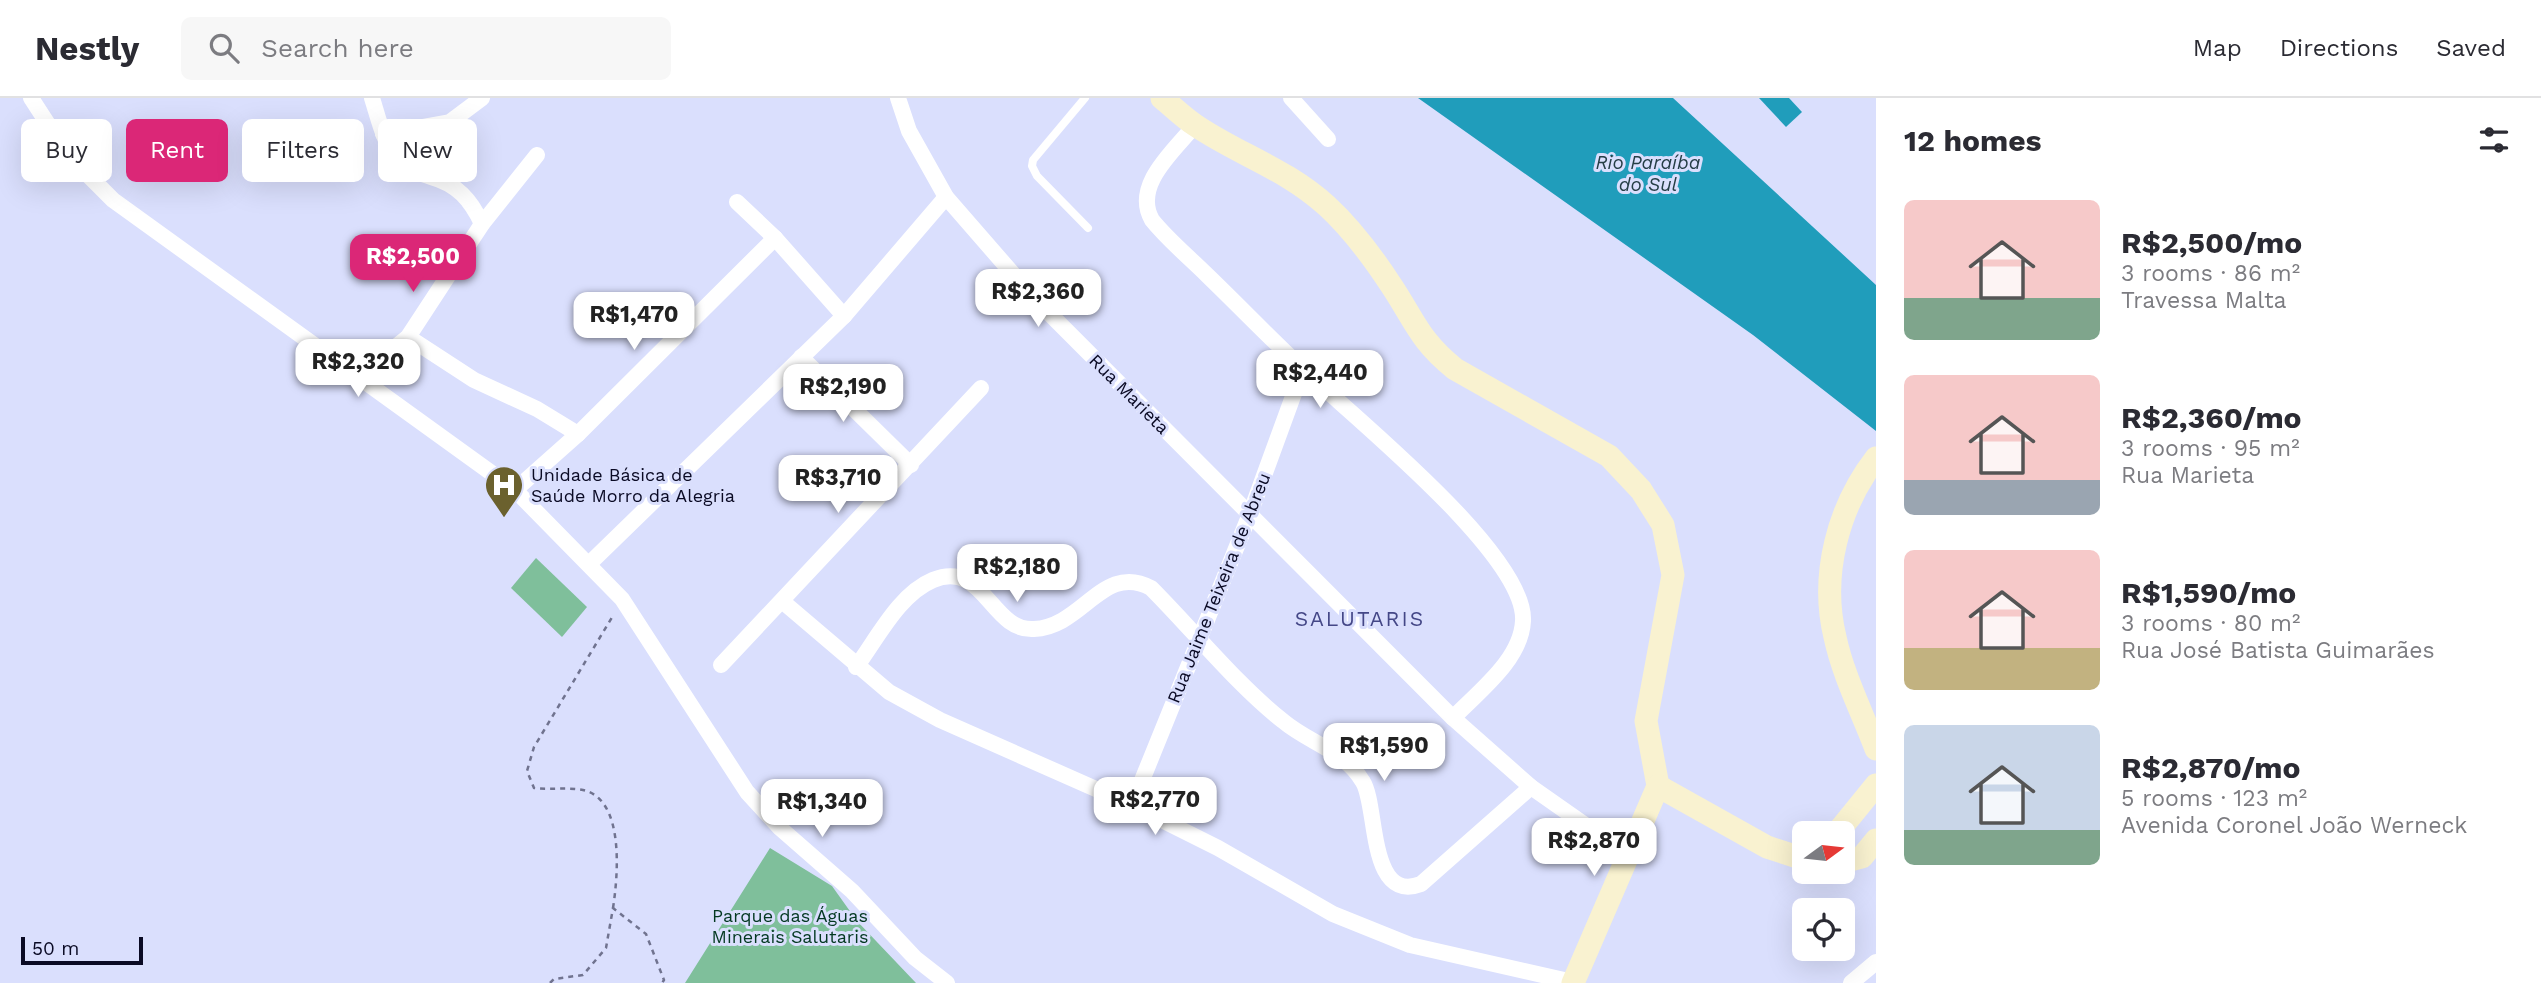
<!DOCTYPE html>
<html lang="en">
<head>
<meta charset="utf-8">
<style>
	body { margin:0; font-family:"Work Sans",sans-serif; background:#f7f7f7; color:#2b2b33; height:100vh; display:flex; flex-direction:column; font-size:26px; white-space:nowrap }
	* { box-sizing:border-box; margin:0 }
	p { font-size:23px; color:#7c7c81 }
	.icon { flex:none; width:38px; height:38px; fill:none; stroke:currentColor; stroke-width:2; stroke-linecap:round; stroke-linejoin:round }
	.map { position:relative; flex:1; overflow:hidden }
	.drawer { display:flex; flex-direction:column; background:#fff; width:665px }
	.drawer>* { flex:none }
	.top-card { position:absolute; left:21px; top:21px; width:665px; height:63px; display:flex; gap:14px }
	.needle { width:46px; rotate:75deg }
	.tools { position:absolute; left:1792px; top:723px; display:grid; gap:14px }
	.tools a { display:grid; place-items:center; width:63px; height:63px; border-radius:10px; background:#fff; box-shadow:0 7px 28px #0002; font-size:35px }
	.scale { position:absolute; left:21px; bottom:18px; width:122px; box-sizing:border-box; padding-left:7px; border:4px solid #0a0a24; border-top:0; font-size:19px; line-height:24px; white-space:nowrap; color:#0a0a24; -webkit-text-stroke:5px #dadffd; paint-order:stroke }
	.price { position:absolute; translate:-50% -60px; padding:0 16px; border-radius:14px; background:#fff; color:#222; font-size:23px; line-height:46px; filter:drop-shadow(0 2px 4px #0008) }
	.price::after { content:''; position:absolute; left:50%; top:42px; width:21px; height:16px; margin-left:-10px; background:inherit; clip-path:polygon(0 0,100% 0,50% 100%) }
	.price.active { background:#db2777; color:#fff }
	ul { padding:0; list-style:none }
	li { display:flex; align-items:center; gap:21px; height:175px; padding:0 28px }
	li span { display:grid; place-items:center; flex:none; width:196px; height:140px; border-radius:10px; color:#555 }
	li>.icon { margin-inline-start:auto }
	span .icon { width:84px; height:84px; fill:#fffc; stroke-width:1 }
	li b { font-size:30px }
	h2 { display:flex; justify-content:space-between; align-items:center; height:84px; padding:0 28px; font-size:30px }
	.chip { padding:0 24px; border-radius:10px; background:#fff; box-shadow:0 7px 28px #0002; font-size:24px; line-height:63px }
	.chip.active { background:#db2777; color:#fff }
	header { display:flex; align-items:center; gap:42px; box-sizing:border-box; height:98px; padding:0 35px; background:#fff; border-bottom:2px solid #e1e1e2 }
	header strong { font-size:33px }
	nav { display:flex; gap:38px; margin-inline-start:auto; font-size:24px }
	.search { width:490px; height:63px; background:#f7f7f7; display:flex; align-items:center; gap:18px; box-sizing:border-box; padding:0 24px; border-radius:10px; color:#7c7c81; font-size:26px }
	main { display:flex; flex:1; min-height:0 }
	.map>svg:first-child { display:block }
	.green { fill:#7fbf9b }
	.water { fill:#209dbb }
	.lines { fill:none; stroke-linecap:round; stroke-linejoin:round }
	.path { stroke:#70738f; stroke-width:2.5; stroke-dasharray:5 5; stroke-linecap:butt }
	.lane { stroke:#fff; stroke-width:8 }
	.street { stroke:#fff; stroke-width:16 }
	.secondary { stroke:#f9f2d0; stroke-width:23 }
	.labels { text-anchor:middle; stroke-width:6; stroke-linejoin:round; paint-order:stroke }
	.street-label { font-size:18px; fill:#0a0a24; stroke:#dadffd }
	.poi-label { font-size:18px; fill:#0a0a24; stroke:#dadffd; text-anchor:start }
	.park-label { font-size:18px; fill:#033821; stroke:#dadffd }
	.water-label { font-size:19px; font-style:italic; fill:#253e46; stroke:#dadffd }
	.quarter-label { font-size:21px; letter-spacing:2px; fill:#444787; stroke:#dadffd }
</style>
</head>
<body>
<header>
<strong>Nestly</strong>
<div class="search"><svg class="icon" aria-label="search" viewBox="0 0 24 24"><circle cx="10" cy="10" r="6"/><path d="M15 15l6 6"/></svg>Search here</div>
<nav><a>Map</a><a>Directions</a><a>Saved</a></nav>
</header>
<main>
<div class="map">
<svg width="1876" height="885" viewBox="0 0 1876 885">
	<rect width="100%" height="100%" fill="#dadffd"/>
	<g class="green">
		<path d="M536,460L587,509L562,539L511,490Z"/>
		<path d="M770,750L832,788L857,823L916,885H685Z"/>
	</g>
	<g class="water">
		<path d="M1418,0H1673L1876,187V333L1753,237Z"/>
		<path d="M1759,0H1789L1802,14L1786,29Z"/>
	</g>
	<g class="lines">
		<g class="path">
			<path d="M613,810C618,778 625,701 583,692C568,689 550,692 534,690L527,673L534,649L614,516"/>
			<path d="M550,885L554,881L583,877L606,850L613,810L646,836L664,882L662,885"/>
		</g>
		<path class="lane" d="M1085,0L1033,62L1032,68L1037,78L1088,130"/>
		<g class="street">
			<path d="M31,0L68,57L113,102L515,392L622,501L747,694L780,730L852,793L915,860L947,885"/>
			<path d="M372,0C379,22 384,48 401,65C410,73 420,75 431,79C457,86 471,102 482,126"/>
			<path d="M898,0L909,33L946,99L1033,199L1453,620L1531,689L1628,757"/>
			<path d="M1291,0L1328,41"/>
			<path d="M1195,27C1175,52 1132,87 1152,122C1168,142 1190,160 1208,178C1240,209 1271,241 1303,271C1351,317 1527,457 1523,523C1521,562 1479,593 1453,620"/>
			<path d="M383,36L450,24L482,0"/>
			<path d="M737,104L775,140L844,218"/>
			<path d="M408,239L474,282L537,311L578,336"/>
			<path d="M801,259L911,367"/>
			<path d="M343,268L387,256L408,239L482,126L537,57"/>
			<path d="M515,392L578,336L775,140"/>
			<path d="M589,466L844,218L946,99"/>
			<path d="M782,503L889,594L940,622L1132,707L1218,750L1333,816L1410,847L1573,884"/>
			<path d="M721,567L981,290"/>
			<path d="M856,569C877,541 899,496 933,482C984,461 991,534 1034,531C1083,529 1103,464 1151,490C1193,532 1237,587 1283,623C1309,645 1345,653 1363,684C1378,708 1368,806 1421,786L1531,689"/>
			<path d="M1132,707L1250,416L1303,271"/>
			<path d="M1851,885L1876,864"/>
		</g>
		<g class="secondary">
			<path d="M1162,0C1173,9 1183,19 1195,27C1239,57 1285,70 1327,108C1352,131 1372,158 1391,187C1415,223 1419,242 1455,271L1609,358L1641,392L1663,427L1673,477L1646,623L1658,688"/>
			<path d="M1876,360C1838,409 1820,477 1835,539C1843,577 1862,614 1876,651"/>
			<path d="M1658,688L1767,749L1804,761"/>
			<path d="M1837,735L1876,687"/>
			<path d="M1843,764L1862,759L1876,742"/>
			<path d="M1573,885L1658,688"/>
		</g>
	</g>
	<defs>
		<symbol id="hospital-pin" viewBox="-11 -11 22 30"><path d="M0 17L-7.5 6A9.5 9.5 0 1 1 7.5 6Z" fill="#6b612e" stroke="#dadffd"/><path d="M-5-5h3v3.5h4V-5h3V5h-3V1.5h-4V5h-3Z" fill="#fff"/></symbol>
	</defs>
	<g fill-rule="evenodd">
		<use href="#hospital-pin" x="482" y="365" width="44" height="60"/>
	</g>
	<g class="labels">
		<g class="street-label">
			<text transform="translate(1129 296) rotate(45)" y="6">Rua Marieta</text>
			<text transform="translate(1219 490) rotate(-68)" y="6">Rua Jaime Teixeira de Abreu</text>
		</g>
		<g class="poi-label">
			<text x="531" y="383">Unidade Básica de<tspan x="531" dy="21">Saúde Morro da Alegria</tspan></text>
		</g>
		<g class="park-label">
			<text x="790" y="824">Parque das Águas<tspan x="790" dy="21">Minerais Salutaris</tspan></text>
		</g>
		<g class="water-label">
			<text x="1648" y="71">Rio Paraíba<tspan x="1648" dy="22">do Sul</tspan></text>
		</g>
		<g class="quarter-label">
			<text x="1360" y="528">SALUTARIS</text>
		</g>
	</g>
</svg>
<div class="tools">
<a><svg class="needle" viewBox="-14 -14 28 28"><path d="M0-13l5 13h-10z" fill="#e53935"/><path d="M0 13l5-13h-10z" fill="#7c7c81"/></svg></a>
<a><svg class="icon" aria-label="locate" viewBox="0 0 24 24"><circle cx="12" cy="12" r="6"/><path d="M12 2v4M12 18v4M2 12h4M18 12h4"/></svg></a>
</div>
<div class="scale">50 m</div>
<b class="price active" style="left:413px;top:196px">R$2,500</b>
<b class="price" style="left:1038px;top:231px">R$2,360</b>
<b class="price" style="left:634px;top:254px">R$1,470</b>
<b class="price" style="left:358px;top:301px">R$2,320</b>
<b class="price" style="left:1320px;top:312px">R$2,440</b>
<b class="price" style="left:843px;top:326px">R$2,190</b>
<b class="price" style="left:838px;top:417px">R$3,710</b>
<b class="price" style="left:1017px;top:506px">R$2,180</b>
<b class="price" style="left:1384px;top:685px">R$1,590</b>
<b class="price" style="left:1155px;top:739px">R$2,770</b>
<b class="price" style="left:822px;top:741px">R$1,340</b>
<b class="price" style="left:1594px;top:780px">R$2,870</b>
<div class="top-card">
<a class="chip">Buy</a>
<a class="chip active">Rent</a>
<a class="chip">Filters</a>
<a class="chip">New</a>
</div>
</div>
<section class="drawer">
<h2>12 homes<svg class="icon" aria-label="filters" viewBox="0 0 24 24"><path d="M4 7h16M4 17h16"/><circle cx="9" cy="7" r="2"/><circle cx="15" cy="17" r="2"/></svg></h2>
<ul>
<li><span style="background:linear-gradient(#f6c9c9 70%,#7fa58c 0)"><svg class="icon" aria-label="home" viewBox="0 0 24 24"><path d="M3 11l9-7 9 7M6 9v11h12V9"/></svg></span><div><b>R$2,500/mo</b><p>3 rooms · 86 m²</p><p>Travessa Malta</p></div></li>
<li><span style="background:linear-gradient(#f6c9c9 75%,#9aa5b1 0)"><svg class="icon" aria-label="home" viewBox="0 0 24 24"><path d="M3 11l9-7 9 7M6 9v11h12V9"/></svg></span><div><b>R$2,360/mo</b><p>3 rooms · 95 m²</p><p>Rua Marieta</p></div></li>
<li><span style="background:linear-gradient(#f6c9c9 70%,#c2b280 0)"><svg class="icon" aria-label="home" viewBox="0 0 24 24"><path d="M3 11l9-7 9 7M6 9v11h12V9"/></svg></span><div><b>R$1,590/mo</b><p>3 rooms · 80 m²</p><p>Rua José Batista Guimarães</p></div></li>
<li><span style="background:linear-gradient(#c9d6e8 75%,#7fa58c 0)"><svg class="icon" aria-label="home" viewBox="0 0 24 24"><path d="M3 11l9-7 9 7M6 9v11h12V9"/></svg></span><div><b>R$2,870/mo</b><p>5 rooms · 123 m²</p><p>Avenida Coronel João Werneck</p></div></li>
</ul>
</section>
</main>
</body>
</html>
